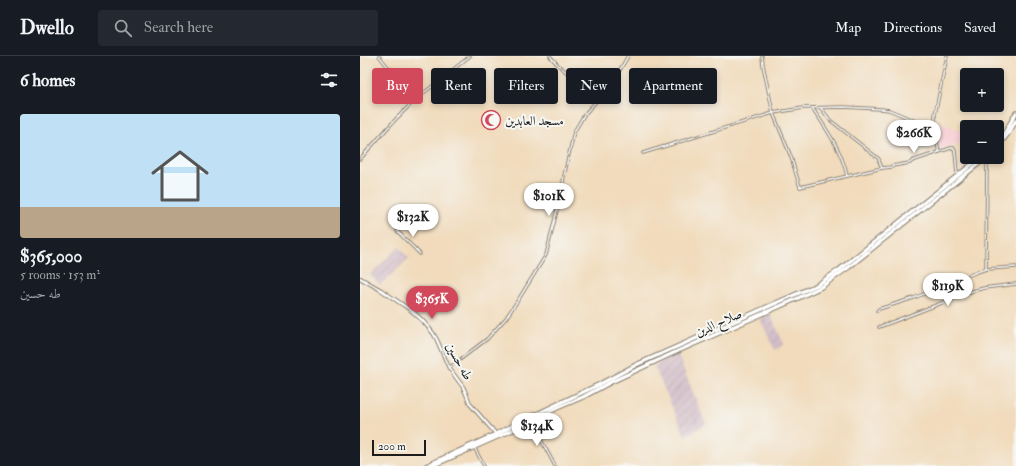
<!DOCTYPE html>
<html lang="en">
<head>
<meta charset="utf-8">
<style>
	body { margin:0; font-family:"IM FELL Double Pica",Amiri,serif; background:#242831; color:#f1f3f6; height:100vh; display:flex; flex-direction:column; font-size:15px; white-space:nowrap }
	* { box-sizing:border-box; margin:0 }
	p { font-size:13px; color:#9ea1a6 }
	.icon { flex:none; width:22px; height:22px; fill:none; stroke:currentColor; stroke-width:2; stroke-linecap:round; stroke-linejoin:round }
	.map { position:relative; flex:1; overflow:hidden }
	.sheet { display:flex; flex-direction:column; background:#171b24; width:360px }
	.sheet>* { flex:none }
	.banner { position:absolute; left:12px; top:12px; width:380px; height:36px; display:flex; gap:8px }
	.buttons { position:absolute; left:600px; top:12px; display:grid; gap:8px }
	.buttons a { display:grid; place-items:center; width:44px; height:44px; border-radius:4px; background:#171b24; box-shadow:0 2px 6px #0003; font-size:20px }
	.scale { position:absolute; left:12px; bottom:10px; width:54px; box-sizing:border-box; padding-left:4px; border:2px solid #1c1c1c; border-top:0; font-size:11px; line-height:14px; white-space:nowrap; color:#1c1c1c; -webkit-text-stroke:3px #f6f6f2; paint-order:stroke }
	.price { position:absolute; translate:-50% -34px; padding:0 9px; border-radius:14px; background:#fff; color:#222; font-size:13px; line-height:26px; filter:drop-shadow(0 1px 2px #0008) }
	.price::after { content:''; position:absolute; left:50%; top:24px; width:12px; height:9px; margin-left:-6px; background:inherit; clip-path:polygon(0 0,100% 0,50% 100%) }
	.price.on { background:#d1495b; color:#fff }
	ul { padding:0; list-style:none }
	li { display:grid; align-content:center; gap:8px; height:212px; padding:0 20px }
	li+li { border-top:1px solid #363941 }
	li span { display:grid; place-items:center; height:124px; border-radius:4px; color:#555 }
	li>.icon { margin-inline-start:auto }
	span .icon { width:72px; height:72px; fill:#fffc; stroke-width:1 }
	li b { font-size:17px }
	h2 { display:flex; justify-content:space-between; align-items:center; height:48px; padding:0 20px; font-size:17px }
	.tag { padding:0 14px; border-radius:4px; background:#171b24; box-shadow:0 2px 6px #0003; font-size:14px; line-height:36px }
	.tag.on { background:#d1495b; color:#fff }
	header { display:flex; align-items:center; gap:24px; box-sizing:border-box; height:56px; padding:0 20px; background:#171b24; border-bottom:1px solid #363941 }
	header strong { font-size:19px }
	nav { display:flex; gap:22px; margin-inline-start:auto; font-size:14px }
	.search { width:280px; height:36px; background:#242831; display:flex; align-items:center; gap:10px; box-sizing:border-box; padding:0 14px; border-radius:4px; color:#9ea1a6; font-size:15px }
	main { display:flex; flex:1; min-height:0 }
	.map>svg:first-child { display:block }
	.built { fill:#f7cfd3 }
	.industrial { fill:url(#industrial-furrows) }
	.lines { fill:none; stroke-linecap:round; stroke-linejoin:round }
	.street-casing { stroke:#867c6c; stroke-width:3.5 }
	.secondary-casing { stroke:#867c6c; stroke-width:4.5 }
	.highway-casing { stroke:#867c6c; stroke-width:5.5 }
	.street { stroke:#fff; stroke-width:1.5 }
	.secondary { stroke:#fff; stroke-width:2.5 }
	.highway { stroke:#fff; stroke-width:3.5 }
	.labels { text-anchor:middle; stroke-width:4; stroke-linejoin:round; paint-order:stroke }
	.poi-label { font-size:13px; fill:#1c1c1c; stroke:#f6f6f2; text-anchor:start }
	.street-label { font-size:13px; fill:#1c1c1c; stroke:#f6f6f2 }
</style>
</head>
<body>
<header>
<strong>Dwello</strong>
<div class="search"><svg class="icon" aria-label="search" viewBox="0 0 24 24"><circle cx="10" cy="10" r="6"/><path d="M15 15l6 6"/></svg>Search here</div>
<nav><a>Map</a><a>Directions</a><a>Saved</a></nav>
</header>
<main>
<section class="sheet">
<h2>6 homes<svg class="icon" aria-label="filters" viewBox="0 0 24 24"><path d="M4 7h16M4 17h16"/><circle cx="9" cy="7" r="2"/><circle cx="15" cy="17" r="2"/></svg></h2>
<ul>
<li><span style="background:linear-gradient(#bfe0f5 75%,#b9a48a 0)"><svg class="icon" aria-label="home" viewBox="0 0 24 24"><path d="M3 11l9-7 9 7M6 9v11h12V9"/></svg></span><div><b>$365,000</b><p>5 rooms · 153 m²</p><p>طه حسين</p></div></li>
</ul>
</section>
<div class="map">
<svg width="656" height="410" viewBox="0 0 656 410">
	<defs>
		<pattern id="industrial-furrows" width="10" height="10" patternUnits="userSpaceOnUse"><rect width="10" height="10" fill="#d2bdc7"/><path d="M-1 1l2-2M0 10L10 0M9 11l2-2" fill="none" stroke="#b4a2aa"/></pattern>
	</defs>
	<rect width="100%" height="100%" fill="#f6f6f2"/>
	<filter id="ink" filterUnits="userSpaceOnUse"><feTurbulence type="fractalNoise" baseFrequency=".025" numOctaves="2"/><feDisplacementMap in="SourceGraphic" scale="8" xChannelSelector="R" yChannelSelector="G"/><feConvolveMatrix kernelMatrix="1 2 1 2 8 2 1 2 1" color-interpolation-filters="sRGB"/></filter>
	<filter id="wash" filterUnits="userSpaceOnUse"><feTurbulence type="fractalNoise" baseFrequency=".012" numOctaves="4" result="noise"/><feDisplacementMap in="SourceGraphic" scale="16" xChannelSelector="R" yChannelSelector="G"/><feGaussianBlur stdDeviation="0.9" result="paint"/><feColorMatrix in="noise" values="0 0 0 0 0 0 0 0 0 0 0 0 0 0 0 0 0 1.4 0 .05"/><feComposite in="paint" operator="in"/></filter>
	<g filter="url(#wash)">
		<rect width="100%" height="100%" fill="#f1dbbc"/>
		<path class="built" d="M576,65L607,77V85L582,93H579L576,80L577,78H576Z"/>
		<g class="industrial">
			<path d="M39,191L49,202L20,229L10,219Z"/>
			<path d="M410,258L424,288L415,294L400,263Z"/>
			<path d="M317,297L346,368L325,380L294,310Z"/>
		</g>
	</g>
	<g filter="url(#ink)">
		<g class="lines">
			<defs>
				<g id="street">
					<path d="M19,0L55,44"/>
					<path d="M190,0L197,8L237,43"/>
					<path d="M402,0L403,9L413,57L431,101L440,131L522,112L532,111"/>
					<path d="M587,0L575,58V78L579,96L591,92H594L595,95L597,118"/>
					<path d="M461,52L470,64L519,103V105L522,112"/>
					<path d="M453,53C467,74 482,95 487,120"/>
					<path d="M283,97L413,57L443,52L484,51L521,53L529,54L539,58L575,74"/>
					<path d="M626,102L627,104L626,213"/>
					<path d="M0,103L33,66L55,44L110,0"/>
					<path d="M532,110L550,107L552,105L579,96"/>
					<path d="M37,175L60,198"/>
					<path d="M517,255L519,253L554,242L617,216L626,213L656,211"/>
					<path d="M519,271L613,235L624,232L656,228"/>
					<path d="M89,312L127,283L146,262L160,241L186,199L201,138L204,120L214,76L224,59L248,32L257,19L268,0"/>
					<path d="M171,365L195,410"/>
					<path d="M114,391L124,410"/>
				</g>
				<path id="secondary" d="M0,222L21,234L52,255L63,265L73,277L77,284L89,312L103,331L107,340L110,348L136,378"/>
				<g id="highway">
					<path d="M637,86L644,78L656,57"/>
					<path d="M637,92L647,79L656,65"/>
					<path d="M66,410L136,378L162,365L238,329L278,308L457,229L479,214L621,101"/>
					<path d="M72,410L164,369L197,352L223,341L251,326L318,295L434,244L461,231L489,211L627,101"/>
				</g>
			</defs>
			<use href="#street" class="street-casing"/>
			<use href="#secondary" class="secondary-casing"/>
			<use href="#highway" class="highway-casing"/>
			<use href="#street" class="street"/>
			<use href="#secondary" class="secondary"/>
			<use href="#highway" class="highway"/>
		</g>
	</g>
	<defs>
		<symbol id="mosque-ring" viewBox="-11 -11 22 22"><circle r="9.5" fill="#f6f6f2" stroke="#d1495b" stroke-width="1.5"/><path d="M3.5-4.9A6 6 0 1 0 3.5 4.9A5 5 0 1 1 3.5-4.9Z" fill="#d1495b"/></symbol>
	</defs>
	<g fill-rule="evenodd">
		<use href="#mosque-ring" x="120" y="53" width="22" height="22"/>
	</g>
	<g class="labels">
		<g class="poi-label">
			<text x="145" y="69">مسجد العابدين</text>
		</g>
		<g class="street-label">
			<text transform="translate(358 266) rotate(-24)" y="5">صلاح الدين</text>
			<text transform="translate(100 305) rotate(61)" y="5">طه حسين</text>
		</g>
	</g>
</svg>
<div class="buttons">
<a>+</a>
<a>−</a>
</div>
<div class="scale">200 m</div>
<b class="price" style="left:554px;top:98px">$266K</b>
<b class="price" style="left:189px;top:161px">$101K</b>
<b class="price" style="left:53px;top:182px">$132K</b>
<b class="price" style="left:588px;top:251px">$119K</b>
<b class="price on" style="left:72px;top:264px">$365K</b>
<b class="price" style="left:177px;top:391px">$134K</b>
<div class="banner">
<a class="tag on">Buy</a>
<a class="tag">Rent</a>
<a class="tag">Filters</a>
<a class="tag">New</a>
<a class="tag">Apartment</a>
</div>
</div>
</main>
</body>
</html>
